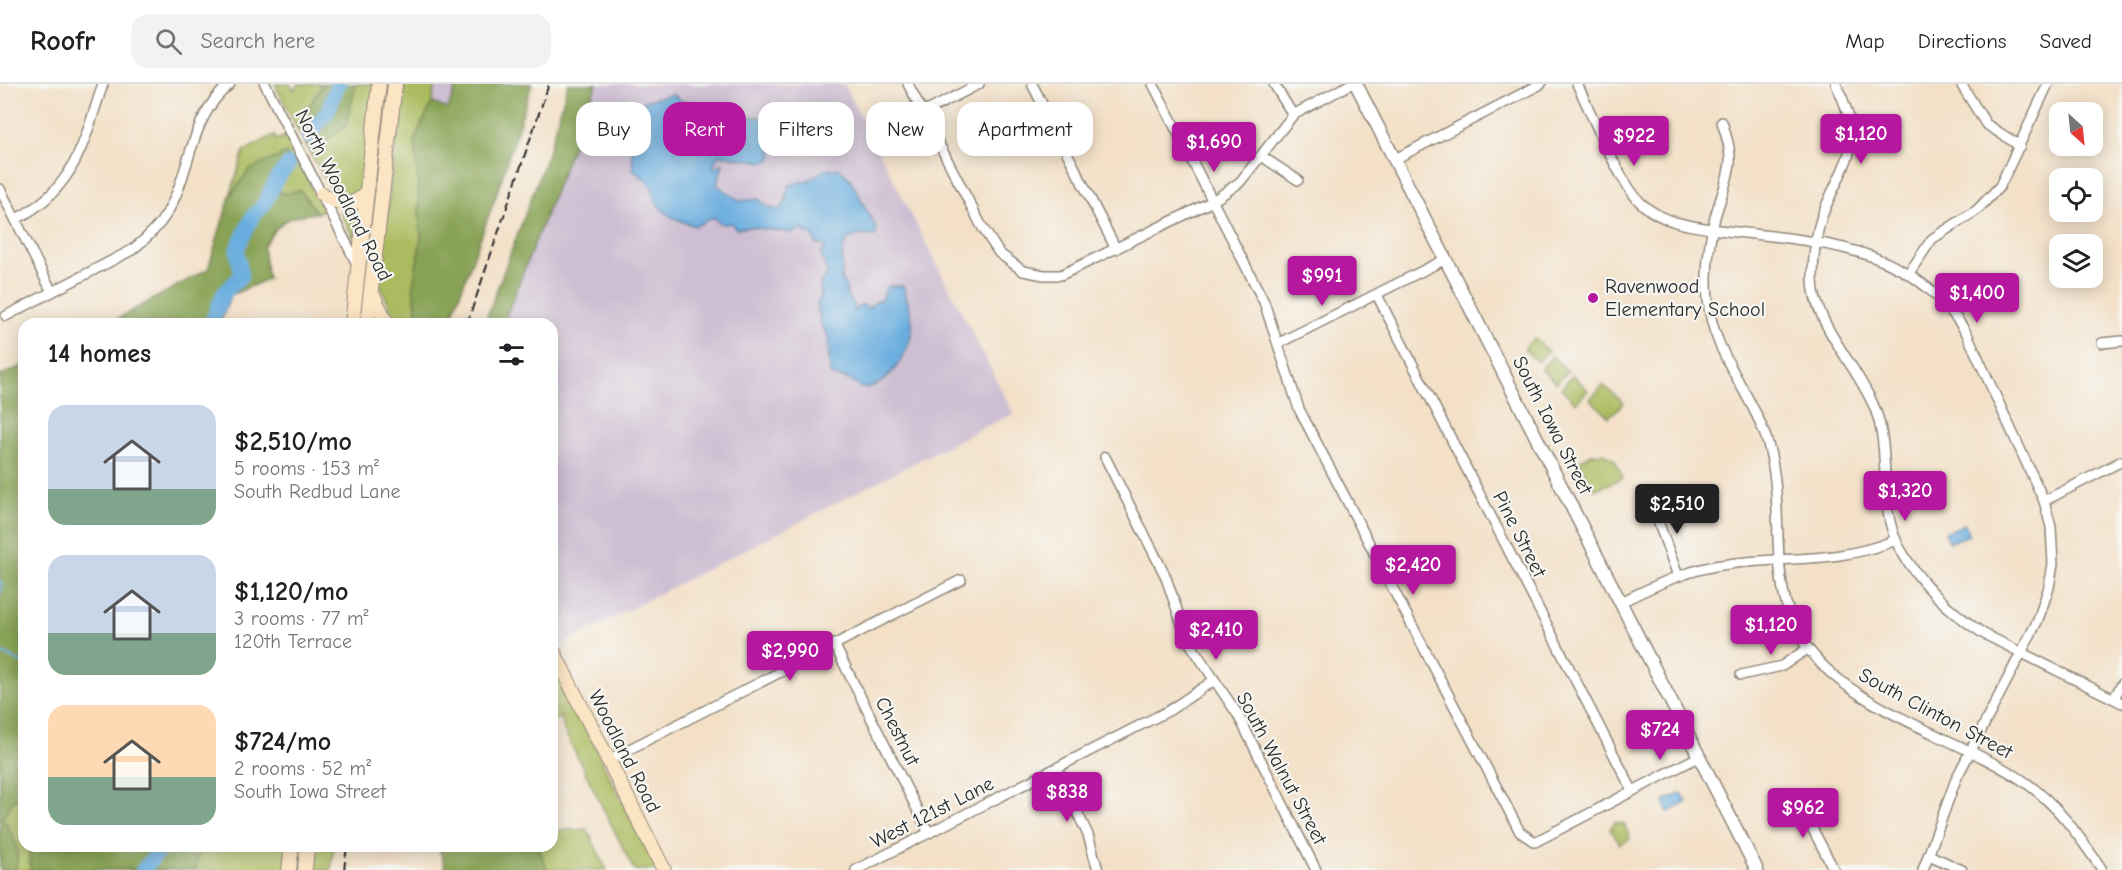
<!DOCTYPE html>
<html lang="en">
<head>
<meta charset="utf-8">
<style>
	body { margin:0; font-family:"Comic Neue",sans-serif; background:#f2f2f2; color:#202124; height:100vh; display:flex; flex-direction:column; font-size:22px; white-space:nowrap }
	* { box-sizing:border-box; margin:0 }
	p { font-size:20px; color:#757577 }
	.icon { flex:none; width:33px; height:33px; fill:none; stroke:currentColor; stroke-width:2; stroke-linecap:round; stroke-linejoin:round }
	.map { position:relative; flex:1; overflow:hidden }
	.drawer { position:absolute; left:18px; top:234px; width:540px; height:534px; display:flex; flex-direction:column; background:#fff; border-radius:18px; box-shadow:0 3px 15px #0003 }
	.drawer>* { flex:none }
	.hud { position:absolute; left:576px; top:18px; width:570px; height:54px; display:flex; gap:12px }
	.needle { width:39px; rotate:153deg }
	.fabs { position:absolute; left:2049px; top:18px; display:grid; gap:12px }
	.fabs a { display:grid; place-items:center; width:54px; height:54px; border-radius:12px; background:#fff; box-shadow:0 3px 15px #0003; font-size:30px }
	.price { position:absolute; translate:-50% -51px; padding:0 14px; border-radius:6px; background:#b5179e; color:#fff; font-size:20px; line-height:39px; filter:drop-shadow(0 2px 3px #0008) }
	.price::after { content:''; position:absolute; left:50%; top:36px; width:18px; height:14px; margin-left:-9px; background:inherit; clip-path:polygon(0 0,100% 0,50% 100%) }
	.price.active { background:#222; color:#fff }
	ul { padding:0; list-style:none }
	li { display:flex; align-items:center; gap:18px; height:150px; padding:0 30px }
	li span { display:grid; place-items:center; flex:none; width:168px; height:120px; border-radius:18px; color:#555 }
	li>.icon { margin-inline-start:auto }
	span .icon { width:72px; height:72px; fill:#fffc; stroke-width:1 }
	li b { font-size:26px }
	h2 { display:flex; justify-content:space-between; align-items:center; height:72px; padding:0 30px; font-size:26px }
	.pill { padding:0 21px; border-radius:18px; background:#fff; box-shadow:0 3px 15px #0003; font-size:21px; line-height:54px }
	.pill.active { background:#b5179e; color:#fff }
	header { display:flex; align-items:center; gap:36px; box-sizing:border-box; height:84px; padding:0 30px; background:#fff; border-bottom:2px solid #e0e0e0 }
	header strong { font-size:28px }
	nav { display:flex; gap:33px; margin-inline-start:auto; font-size:21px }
	.search { width:420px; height:54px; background:#f2f2f2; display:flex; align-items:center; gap:15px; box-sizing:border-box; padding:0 21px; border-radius:18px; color:#757577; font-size:22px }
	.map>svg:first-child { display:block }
	.industrial { fill:#cdbed2 }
	.green { fill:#abbb5e; stroke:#6b7344; stroke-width:1.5 }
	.forest { fill:#88a355; stroke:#5a6740; stroke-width:1.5 }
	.water { fill:#6baddf; stroke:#4b6c85; stroke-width:1.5 }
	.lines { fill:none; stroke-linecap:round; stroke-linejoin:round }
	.stream { stroke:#6baddf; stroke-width:2 }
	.river { stroke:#6baddf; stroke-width:15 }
	.minor-casing { stroke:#8f8679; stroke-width:12 }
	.tertiary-casing { stroke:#8f8679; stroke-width:15 }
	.secondary-casing { stroke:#8f8679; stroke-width:16 }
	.minor { stroke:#fff; stroke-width:9 }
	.tertiary { stroke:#fff; stroke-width:12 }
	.secondary { stroke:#fce5c4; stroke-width:14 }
	.rail { stroke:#2b2b2b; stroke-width:2; stroke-dasharray:9 4.5; stroke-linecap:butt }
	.poi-dot { fill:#b5179e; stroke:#f6f6f2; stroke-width:2 }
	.labels { text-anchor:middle; stroke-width:4.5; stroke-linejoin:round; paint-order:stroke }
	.street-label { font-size:20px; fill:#2b2b2b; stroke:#f6f6f2 }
	.poi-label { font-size:20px; fill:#2b2b2b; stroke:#f6f6f2; text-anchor:start }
</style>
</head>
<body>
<header>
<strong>Roofr</strong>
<div class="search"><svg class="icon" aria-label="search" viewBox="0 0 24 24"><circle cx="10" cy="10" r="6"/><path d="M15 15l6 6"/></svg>Search here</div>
<nav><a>Map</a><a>Directions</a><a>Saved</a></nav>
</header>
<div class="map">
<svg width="2122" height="786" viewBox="0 0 2122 786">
	<rect width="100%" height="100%" fill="#f6f6f2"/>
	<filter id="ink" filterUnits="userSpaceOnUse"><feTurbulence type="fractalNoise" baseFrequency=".0167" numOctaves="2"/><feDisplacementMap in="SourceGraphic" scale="12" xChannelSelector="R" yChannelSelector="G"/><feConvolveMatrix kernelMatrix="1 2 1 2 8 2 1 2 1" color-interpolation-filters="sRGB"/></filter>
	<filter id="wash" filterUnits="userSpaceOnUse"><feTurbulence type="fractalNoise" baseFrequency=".008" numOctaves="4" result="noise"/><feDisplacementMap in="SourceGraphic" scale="24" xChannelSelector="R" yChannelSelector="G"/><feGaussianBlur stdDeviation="1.35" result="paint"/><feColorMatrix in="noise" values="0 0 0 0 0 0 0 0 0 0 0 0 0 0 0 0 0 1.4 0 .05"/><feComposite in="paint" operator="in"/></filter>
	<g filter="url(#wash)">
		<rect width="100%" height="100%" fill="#f3e0c7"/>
		<g class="industrial">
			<path d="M435,0H457L448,25L432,19Z"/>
			<path d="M597,0H844L1014,330L984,343L560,561L552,545V240H503Z"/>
		</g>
		<g class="green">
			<path d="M275,0H290L294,6L298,0H323L296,43Z"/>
			<path d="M356,0H375L362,105L350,115L335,112L310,69L346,42Z"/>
			<path d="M405,0H435L432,19L415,54L421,155L413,202L419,240H397L379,198L397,47Z"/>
			<path d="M274,51L276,56L286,52L323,126L317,129L300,106L285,110L274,105V95L249,86L230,112L244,67Z"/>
			<path d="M360,123L357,153H353L340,128Z"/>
			<path d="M1534,254L1548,267L1538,278L1524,265Z"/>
			<path d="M1552,272L1568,287L1556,299L1541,285Z"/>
			<path d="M24,281V762H292L289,786H0V292Z"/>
			<path d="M1573,291L1588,306L1576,319L1561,304Z"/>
			<path d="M1603,301L1624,319L1609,333L1590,315Z"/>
			<path d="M1604,369L1615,376L1623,394L1594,406L1579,377L1592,370Z"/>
			<path d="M552,578L657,786H634L564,646L561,633L552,637Z"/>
			<path d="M1615,738L1624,740L1630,755L1620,760L1610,745Z"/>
			<path d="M587,745L607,786H547L538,762H552V747Z"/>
			<path d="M314,762H334L331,786H312Z"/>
		</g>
		<g class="forest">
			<path d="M323,0H356L346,42L310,69L296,43Z"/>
			<path d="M457,0H532L497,109L449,240H419L413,202L421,155L415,54L432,19L448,25Z"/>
			<path d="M568,0H597L503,240H484L548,69Z"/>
			<path d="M286,69L293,84L274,95V105L285,110L300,106L317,129C285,132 280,137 263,163L268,195L231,211L220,240H108L208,185L230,112L249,86Z"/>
			<path d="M24,281V714L13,717L3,734C13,751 22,766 15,786H0V292Z"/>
			<path d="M29,762H200L196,786H30Z"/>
			<path d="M438,762H538L547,786H446Z"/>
		</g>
		<g class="water">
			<path d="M673,10L682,17L710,20L745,33H758L775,41L772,74L765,78L719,71L713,82L714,84L723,79L717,101L740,117L759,115L768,123L779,126L785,119L789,101L809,96L824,86L839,84L851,96L877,146L876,151C869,153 863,150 856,152C836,156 845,181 841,195L846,203L847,212L854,220L855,227L861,220L869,224L875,218L881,216L888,202H903C906,214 913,230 912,243C911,268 887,305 861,304L850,296L830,291L828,252L821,241L817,220L821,211L820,200L827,189L821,170L825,164L822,160L817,161L812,150H806L804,146H797L792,149L750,143L736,145L731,139C722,141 719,140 714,133L696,142C674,136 653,127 652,102L633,85L632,65L626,56L628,44L644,17Z"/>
			<path d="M1965,440L1969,451L1949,459L1945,448Z"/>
			<path d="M1682,709L1687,718L1670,728L1667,727L1664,717Z"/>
		</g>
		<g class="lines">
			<g class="stream">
				<path d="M0,497L2,500L0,510"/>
				<path d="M0,568L24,580"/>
			</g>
			<g class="river">
				<path d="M308,52L328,27L338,0"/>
				<path d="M211,240L224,209L241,192L237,165L253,132L263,122L277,94L289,80"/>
				<path d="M143,786L163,762"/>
			</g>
		</g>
	</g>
	<g filter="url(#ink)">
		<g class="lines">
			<defs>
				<g id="minor">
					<path d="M265,0L358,182"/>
					<path d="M908,0L981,141L999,169L1023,187L1044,191H1061L1213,117L1240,98L1293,31L1351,0"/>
					<path d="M1032,0L1116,165"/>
					<path d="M1153,0L1264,218L1299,325L1520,748L1535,758L1700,672"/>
					<path d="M1274,0L1293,31"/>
					<path d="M1577,0C1592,30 1619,99 1642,120C1665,141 1698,143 1727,147C1821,158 1914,161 1967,250L2044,417L2051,443L2053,480L2049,503L2038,536L1956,695L1923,786"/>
					<path d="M1836,0C1866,63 1847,70 1824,127C1816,146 1813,174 1813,194C1812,239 1859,283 1875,325C1892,368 1877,421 1899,463C1919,499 1950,528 1984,550L2122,619"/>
					<path d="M1961,0L1986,40L2020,62"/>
					<path d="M923,29L979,0"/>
					<path d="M1722,38C1726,51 1731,65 1730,79C1728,97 1720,115 1715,133C1709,159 1705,189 1708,215C1712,270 1753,309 1768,360C1789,432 1760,511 1815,573C1863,629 1963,656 2025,698C2058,721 2079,752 2101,784"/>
					<path d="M1261,72L1298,96"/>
					<path d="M1395,75L1541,0"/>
					<path d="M0,105L52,208"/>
					<path d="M16,135C76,104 83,59 103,0"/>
					<path d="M1909,189L1932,155L1977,126L2000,102L2048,0"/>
					<path d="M1377,211L1632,706"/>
					<path d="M6,232L132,166C146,155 158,144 167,129C192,86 189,33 230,0"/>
					<path d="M1279,259L1446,175"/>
					<path d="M2102,259L2122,257"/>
					<path d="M1105,373L1165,491L1187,555L1238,631L1316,786"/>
					<path d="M2044,417L2122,377"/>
					<path d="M1651,418L1678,492"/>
					<path d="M1621,518C1656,501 1690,484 1729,480C1789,472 1836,480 1896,456"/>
					<path d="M834,560L929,749"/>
					<path d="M1741,591L1782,582L1807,565"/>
					<path d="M2114,614L2122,600"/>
					<path d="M608,676L961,496"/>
					<path d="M1057,685L1088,751L1098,786"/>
					<path d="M1804,713L1809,738L1834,786"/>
					<path d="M1929,771L1962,786"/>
					<path d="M856,786L1170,626L1213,597"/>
				</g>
				<path id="tertiary" d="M1356,0L1757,786"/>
				<g id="secondary">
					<path d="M322,110C337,120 354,125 367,108"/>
					<path d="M371,207L387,240"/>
					<path d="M352,240L379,0"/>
					<path d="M367,240L395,0"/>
					<path d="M552,565L664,786"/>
					<path d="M289,786L292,762"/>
					<path d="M305,786L307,762"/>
				</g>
			</defs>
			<use href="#minor" class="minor-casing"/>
			<use href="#tertiary" class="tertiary-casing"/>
			<use href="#secondary" class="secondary-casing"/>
			<use href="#minor" class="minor"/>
			<use href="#tertiary" class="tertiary"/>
			<use href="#secondary" class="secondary"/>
			<g class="rail">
				<path d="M467,240L549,0"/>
				<path d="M344,786L347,762"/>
			</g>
		</g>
	</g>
	<circle class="poi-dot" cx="1593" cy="214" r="6"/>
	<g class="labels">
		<g class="street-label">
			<text transform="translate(344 111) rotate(63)" y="7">North Woodland Road</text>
			<text transform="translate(1553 341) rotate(63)" y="7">South Iowa Street</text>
			<text transform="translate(1520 450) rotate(63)" y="7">Pine Street</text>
			<text transform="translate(1936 629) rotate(28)" y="7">South Clinton Street</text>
			<text transform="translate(898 647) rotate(63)" y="7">Chestnut</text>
			<text transform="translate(625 667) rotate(63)" y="7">Woodland Road</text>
			<text transform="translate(1282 684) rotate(62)" y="7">South Walnut Street</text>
			<text transform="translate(932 728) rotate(-27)" y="7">West 121st Lane</text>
		</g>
		<g class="poi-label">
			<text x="1605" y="209">Ravenwood<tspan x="1605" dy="23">Elementary School</tspan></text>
		</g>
	</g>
</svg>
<div class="fabs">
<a><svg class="needle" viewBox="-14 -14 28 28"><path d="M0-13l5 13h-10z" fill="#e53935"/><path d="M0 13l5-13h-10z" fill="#757577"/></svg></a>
<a><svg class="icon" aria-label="locate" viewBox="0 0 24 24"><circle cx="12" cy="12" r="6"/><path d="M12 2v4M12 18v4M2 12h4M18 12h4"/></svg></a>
<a><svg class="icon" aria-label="layers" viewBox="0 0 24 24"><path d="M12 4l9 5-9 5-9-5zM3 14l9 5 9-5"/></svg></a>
</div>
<b class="price" style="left:1861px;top:81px">$1,120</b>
<b class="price" style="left:1634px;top:83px">$922</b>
<b class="price" style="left:1214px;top:89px">$1,690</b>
<b class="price" style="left:1322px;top:223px">$991</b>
<b class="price" style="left:1977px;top:240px">$1,400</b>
<b class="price" style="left:1905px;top:438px">$1,320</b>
<b class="price active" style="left:1677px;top:451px">$2,510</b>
<b class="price" style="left:1413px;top:512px">$2,420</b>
<b class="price" style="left:1771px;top:572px">$1,120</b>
<b class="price" style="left:1216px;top:577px">$2,410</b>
<b class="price" style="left:790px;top:598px">$2,990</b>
<b class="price" style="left:1660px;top:677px">$724</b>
<b class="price" style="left:1067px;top:739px">$838</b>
<b class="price" style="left:1803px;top:755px">$962</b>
<div class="hud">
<a class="pill">Buy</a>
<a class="pill active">Rent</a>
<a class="pill">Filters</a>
<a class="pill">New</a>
<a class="pill">Apartment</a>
</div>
<section class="drawer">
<h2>14 homes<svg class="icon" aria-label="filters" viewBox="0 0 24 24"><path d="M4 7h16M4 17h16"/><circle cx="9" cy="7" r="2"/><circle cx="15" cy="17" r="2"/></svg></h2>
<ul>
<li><span style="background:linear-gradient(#c9d6e8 70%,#7fa58c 0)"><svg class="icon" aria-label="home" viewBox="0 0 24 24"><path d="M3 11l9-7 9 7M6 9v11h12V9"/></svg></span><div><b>$2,510/mo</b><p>5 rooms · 153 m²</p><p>South Redbud Lane</p></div></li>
<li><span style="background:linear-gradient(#c9d6e8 65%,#7fa58c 0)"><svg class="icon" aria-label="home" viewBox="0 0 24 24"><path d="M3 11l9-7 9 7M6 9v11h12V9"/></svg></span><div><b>$1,120/mo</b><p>3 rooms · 77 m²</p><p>120th Terrace</p></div></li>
<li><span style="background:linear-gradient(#ffd9b3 60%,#7fa58c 0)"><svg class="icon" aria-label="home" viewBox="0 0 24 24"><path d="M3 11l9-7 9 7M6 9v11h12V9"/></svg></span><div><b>$724/mo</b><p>2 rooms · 52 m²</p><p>South Iowa Street</p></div></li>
</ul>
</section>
</div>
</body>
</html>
